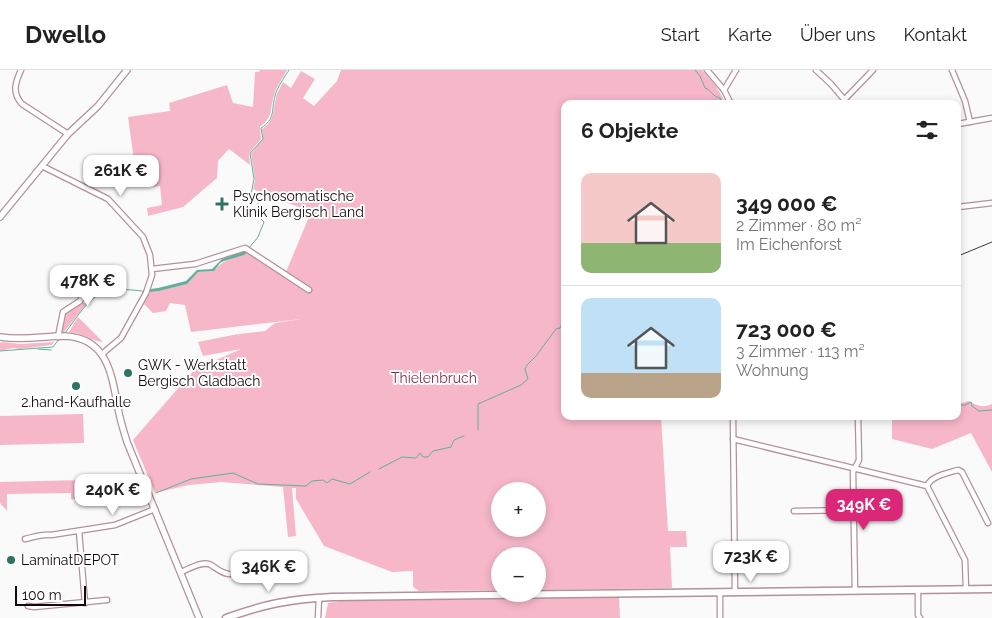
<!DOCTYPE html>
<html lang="de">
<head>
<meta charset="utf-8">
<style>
	body { margin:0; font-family:Raleway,sans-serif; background:#f2f2f2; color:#222; height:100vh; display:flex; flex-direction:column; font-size:19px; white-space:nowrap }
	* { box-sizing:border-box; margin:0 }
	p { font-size:16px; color:#767676 }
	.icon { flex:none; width:28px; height:28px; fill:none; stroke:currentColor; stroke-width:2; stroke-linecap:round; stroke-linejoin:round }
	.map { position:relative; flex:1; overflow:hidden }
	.panel { position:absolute; left:561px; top:30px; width:400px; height:320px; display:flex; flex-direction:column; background:#fff; border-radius:10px; box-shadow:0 2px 8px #0003 }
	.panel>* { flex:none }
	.tools { position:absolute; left:491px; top:412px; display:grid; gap:10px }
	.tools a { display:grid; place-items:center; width:55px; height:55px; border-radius:50%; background:#fff; box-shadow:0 2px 8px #0003; font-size:25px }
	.scale { position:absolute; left:15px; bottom:12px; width:71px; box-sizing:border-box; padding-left:5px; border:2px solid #16090d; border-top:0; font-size:14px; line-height:18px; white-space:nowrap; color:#16090d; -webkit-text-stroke:4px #fff; paint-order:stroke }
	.price { position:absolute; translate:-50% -42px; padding:0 11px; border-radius:10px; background:#fff; color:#222; font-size:16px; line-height:32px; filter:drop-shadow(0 1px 2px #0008) }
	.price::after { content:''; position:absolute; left:50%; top:30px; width:15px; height:11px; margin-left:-8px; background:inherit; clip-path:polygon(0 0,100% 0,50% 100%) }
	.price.active { background:#db2777; color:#fff }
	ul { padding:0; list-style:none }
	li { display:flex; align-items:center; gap:15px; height:125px; padding:0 20px }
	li+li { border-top:1px solid #e0e0e0 }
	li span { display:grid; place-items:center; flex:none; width:140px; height:100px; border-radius:10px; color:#555 }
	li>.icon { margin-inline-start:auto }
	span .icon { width:60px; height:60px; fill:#fffc; stroke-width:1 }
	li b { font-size:21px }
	h2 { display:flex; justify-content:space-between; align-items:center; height:60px; padding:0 20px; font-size:21px }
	header { display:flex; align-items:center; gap:30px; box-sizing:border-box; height:70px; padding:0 25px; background:#fff; border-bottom:1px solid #e0e0e0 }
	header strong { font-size:24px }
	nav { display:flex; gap:28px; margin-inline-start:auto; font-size:18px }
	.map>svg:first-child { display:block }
	.green { fill:#f6b7c9; fill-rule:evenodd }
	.water { fill:#61b09d }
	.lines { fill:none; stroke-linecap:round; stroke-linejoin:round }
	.stream { stroke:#61b09d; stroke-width:1 }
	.minor-casing { stroke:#b49099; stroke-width:7 }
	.tertiary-casing { stroke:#b49099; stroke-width:8 }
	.secondary-casing { stroke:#b49099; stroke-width:9 }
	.minor { stroke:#fff; stroke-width:4.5 }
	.tertiary { stroke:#fff; stroke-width:5.5 }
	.secondary { stroke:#fff; stroke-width:6 }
	.tram { stroke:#403639; stroke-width:1 }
	.poi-dot { fill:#307263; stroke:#fff; stroke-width:2 }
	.labels { text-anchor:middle; stroke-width:4; stroke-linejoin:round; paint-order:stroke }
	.poi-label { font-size:14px; fill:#16090d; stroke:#fff; text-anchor:start }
	.park-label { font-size:14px; fill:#7f304c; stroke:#fff }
</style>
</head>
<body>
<header>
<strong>Dwello</strong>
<nav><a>Start</a><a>Karte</a><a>Über uns</a><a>Kontakt</a></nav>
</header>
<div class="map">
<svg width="992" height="548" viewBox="0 0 992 548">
	<rect width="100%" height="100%" fill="#fafafa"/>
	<g class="green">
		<path d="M260,0H287C283,8 276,16 274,25C269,41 274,46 260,57L261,69L249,83L250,95L229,79L218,91L217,108L183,137L148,146L147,138L162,135L160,116L154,117L149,101L136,105L128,47L170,41L169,33L227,15L233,33L253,37L255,2H259Z"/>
		<path d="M341,0H702L716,16L726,34H565V346H661L668,461H686L687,477H670L672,518L538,520V486H500V520L419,521L413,517V501L392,502L324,476L296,429V418H292L296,466L288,467L283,417L221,412L189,415L155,423L133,370L194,300L241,279L203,286L198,272L238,264L239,266V264L265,261L275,253L301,249L191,262L185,235L170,233L166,241L153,243L144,234L150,222L159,221L186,214L198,202L214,201C222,190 235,187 248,182L308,222L310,219L286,202L311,142L253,119L255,110L251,83L263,69L262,59C275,51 273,40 276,27C277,22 281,17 283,12L291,18L301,1L315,9L303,28L314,36L337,11ZM500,421H538V459H500Z"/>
		<path d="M83,233H87L64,262H61L67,241Z"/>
		<path d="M78,247L103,272C93,272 82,262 69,262Z"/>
		<path d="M3,272L20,274L55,272L51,275L20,279L13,278L0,281V273Z"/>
		<path d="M969,331C977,336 983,338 992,334V402L971,363L932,379L892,369V346H958V334Z"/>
		<path d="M83,344L84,373L0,375V346Z"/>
		<path d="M83,410V430L71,429V423L7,424V441L0,433V412Z"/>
		<path d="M619,527L620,548H325L328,533L353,529Z"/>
	</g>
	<path class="water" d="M245,180L248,182L244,185L224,191L220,193L214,201L198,202L187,214L159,221L142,223L143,220L158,218L186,211L197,200L212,199L222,189Z"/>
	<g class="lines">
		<g class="stream">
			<path d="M695,0L700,6L705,18C711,20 713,27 720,28L722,34"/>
			<path d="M249,178L258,167L264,152L253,141L258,136V131L251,124L254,109L250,83L263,69L261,58C276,49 271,40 275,26C277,17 284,8 289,0"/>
			<path d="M65,263C91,228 95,215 142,221"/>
			<path d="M38,279L51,280"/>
			<path d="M0,281L53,277L59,269"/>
			<path d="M958,335H965L971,332L972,336L979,341L992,340"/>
			<path d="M478,360V334L521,315L528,309L525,299L527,295L536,286L556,259L560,258L565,245"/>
			<path d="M379,399L402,387L416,388L420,383L423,387H428L433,381L451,377L454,370L464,366"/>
			<path d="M156,423L191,409L233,403L258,414L306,416L312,411L323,410L327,413L332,409L350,414L370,402"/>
			<path d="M117,426L140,424"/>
		</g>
		<defs>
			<g id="minor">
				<path d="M21,0C15,13 12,23 22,34L68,64"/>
				<path d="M707,0L724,20L731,34"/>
				<path d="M816,0L831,14L848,34"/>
				<path d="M952,0L965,31L970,52"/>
				<path d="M724,20L736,0"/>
				<path d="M845,29L873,0"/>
				<path d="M958,54L992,48"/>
				<path d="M42,96L108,129L143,167L150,185L152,205L146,223L121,268L102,284"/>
				<path d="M958,137L992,133"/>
				<path d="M152,199L195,194L245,178L309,220"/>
				<path d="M58,267L63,242L80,231L82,227L78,217L70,210"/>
				<path d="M733,346L735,523"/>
				<path d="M733,369L927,416L965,490L966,520"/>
				<path d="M927,416C931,406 948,403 958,400L962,402L988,453"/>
				<path d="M794,441L854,440"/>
				<path d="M79,461L85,533"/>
				<path d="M25,469C34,467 42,464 51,465L115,455L155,439"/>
				<path d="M181,502C189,499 203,490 211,495C218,499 221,503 229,504"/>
				<path d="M918,520V545L920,548"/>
				<path d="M855,521L853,402L859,390L858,346"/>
				<path d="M720,523V548"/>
				<path d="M28,536L34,537L107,530"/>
				<path d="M318,548L319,528"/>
			</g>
			<g id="tertiary">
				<path d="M0,147L68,64L98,36L127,0"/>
				<path d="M0,267C24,271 42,266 65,266C110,268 112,309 119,343C121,353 124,362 127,372L199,548"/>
			</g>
			<path id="secondary" d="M226,548C265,534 290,529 332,527L992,519"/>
		</defs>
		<use href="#minor" class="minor-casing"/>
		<use href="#tertiary" class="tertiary-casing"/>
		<use href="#secondary" class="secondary-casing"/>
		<use href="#minor" class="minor"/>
		<use href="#tertiary" class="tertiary"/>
		<use href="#secondary" class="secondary"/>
		<path class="tram" d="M958,186L992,172"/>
	</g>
	<g class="poi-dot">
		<path d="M219.5 126.5h5v5h5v5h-5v5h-5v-5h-5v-5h5z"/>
		<circle cx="128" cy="303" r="5"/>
		<circle cx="76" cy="316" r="5"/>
		<circle cx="11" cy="490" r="5"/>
	</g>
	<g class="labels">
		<g class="poi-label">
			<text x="233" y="131">Psychosomatische<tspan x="233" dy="16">Klinik Bergisch Land</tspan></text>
			<text x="138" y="300">GWK - Werkstatt<tspan x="138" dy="16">Bergisch Gladbach</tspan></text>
			<text x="76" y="337" text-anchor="middle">2.hand-Kaufhalle</text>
			<text x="21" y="495">LaminatDEPOT</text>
		</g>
		<g class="park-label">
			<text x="434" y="313">Thielenbruch</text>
		</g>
	</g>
</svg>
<div class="tools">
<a>+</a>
<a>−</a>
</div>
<div class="scale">100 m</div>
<b class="price" style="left:121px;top:127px">261K €</b>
<b class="price" style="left:88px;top:237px">478K €</b>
<b class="price" style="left:113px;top:446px">240K €</b>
<b class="price active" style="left:864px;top:461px">349K €</b>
<b class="price" style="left:751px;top:513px">723K €</b>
<b class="price" style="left:269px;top:523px">346K €</b>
<section class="panel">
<h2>6 Objekte<svg class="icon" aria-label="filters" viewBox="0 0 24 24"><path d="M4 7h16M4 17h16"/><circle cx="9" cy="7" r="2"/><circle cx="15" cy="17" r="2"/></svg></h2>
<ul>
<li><span style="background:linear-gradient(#f6c9c9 70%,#8fb573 0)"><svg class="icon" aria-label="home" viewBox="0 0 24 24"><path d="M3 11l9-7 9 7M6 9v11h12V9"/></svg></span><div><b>349 000 €</b><p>2 Zimmer · 80 m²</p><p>Im Eichenforst</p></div></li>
<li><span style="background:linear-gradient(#bfe0f5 75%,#b9a48a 0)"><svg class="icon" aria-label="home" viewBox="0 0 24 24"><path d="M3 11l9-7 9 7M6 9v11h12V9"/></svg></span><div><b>723 000 €</b><p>3 Zimmer · 113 m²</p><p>Wohnung</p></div></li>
</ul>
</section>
</div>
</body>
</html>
